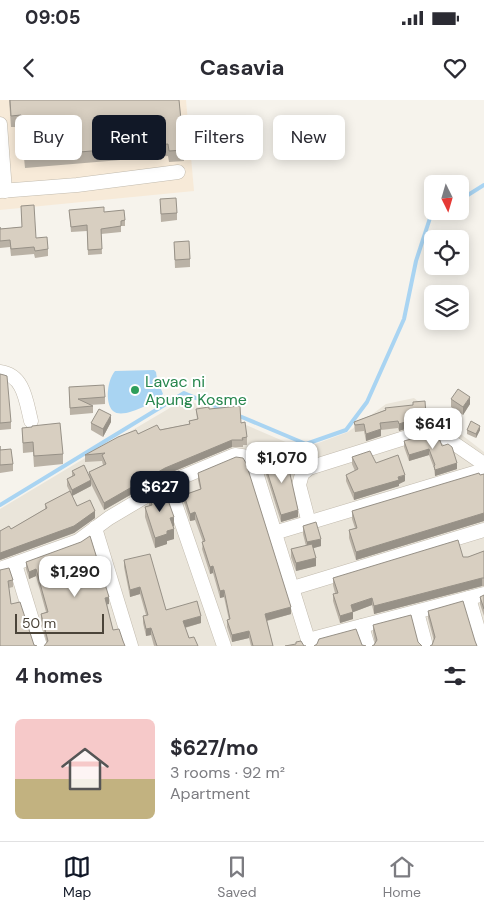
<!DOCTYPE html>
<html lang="en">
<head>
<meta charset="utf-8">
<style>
	body { margin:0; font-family:"DM Sans",sans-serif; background:#f7f7f7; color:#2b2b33; height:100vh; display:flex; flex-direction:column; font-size:19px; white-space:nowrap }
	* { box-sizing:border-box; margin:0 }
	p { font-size:16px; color:#7c7c81 }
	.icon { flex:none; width:28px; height:28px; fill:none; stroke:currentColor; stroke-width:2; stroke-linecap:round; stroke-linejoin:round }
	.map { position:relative; height:546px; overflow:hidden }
	.sheet { display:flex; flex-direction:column; background:#fff; flex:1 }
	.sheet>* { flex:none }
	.guide { position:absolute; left:15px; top:15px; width:455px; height:45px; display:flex; gap:10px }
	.needle { width:32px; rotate:175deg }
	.buttons { position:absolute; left:424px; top:75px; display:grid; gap:10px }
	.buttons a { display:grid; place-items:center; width:45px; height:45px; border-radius:8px; background:#fff; box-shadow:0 2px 12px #0003; font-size:25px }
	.scale { position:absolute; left:15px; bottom:12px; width:89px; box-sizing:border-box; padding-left:5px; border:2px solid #4b4439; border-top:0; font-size:14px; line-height:18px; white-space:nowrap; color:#4b4439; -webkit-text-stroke:4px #fff; paint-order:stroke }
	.price { position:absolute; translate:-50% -42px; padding:0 11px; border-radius:10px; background:#fff; color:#222; font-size:16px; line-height:32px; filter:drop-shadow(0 1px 2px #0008) }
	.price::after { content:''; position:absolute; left:50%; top:30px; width:15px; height:11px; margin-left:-8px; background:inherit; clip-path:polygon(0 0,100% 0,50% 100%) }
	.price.active { background:#111827; color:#fff }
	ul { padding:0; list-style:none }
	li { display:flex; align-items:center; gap:15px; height:125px; padding:0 15px }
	li span { display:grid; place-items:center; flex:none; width:140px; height:100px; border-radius:8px; color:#555 }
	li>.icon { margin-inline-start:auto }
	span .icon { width:60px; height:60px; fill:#fffc; stroke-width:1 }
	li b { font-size:21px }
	h2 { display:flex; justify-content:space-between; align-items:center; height:60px; padding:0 15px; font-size:21px }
	.pill { padding:0 18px; border-radius:8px; background:#fff; box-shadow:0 2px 12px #0003; font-size:18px; line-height:45px }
	.pill.active { background:#111827; color:#fff }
	.status { display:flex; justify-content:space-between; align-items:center; height:35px; padding:0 25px; background:#fff; direction:ltr }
	.status svg { height:14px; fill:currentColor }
	header { display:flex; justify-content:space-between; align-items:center; height:65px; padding:0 15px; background:#fff; font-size:22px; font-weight:700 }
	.dock { display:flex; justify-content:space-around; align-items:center; height:70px; border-top:1px solid #e1e1e2; background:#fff; font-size:14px; color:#7c7c81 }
	.dock a { display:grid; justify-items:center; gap:2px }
	.dock .active { color:#111827 }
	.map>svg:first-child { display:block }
	.residential { fill:#eae5da }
	.commercial { fill:#f7ead8 }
	.water { fill:#a9d4f2 }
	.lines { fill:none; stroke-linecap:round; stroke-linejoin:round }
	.stream { stroke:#a9d4f2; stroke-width:4 }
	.minor-casing { stroke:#c2bbae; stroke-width:15 }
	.minor { stroke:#fff; stroke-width:14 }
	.wall { fill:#bab2a6 }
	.shaded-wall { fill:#979187 }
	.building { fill:#d8cfc1; stroke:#979187 }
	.leisure-dot { fill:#2e9e5b; stroke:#fff; stroke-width:2 }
	.labels { text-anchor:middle; stroke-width:4; stroke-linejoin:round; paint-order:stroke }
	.leisure-label { font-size:16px; fill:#27864d; stroke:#fff; text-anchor:start }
</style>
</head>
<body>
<div class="status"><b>09:05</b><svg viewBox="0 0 49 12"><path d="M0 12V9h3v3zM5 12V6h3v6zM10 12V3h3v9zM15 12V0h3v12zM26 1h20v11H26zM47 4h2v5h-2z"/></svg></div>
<header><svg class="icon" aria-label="back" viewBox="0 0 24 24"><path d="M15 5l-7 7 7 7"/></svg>Casavia<svg class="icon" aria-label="heart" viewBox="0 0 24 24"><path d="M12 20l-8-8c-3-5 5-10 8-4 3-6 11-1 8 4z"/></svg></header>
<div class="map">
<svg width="484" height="546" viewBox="0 0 484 546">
	<rect width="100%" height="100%" fill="#f6f3ec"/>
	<path class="residential" d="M414,298L484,352V546H0V409L70,367L185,299L302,349L348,332L386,304Z"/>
	<path class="commercial" d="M0,0H186L194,91L0,110Z"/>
	<path class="water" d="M154,270L156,272L157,279L163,294C155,302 123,320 113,311C104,302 108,279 115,271Z"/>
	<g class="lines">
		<g class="stream">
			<path d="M460,100L484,85"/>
			<path d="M237,315L306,344L346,330L367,302L404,219L416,161L430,118L441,111"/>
			<path d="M0,405L184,293L222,309"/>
		</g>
		<defs>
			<g id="minor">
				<path d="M0,24L5,91"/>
				<path d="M0,91L77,85L178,72"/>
				<path d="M0,272C24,275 26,301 31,321"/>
				<path d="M168,383L224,546"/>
				<path d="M309,423L299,385L302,374L309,368L433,329L484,364"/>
				<path d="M95,428L131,546"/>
				<path d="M274,433L484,370"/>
				<path d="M15,464L40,546"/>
				<path d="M0,469L78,441L109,418L168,383L235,355L248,357L254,366L310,546"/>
				<path d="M293,488L484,430"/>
				<path d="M469,498L483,546"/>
				<path d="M417,512L426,546"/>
				<path d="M362,526L368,546"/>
				<path d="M308,540L484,494"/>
			</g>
		</defs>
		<use href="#minor" class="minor-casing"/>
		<use href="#minor" class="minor"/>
	</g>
	<g class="wall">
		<path d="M9,0H179L184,50V61L169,62L168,56L25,68L21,27H11Z"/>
		<path d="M160,99L177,113V120L161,122Z"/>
		<path d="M21,106L36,138L48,149V156L35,158L34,154L11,156L10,147L0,148V127V129L22,127Z"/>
		<path d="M69,110L125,120V126H121V132L101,134L102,154L88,155L87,131L71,132Z"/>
		<path d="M174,142L190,159V167L175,168Z"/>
		<path d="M0,274L11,322V329L0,330Z"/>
		<path d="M69,287L105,297V304L89,305L93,306V313L70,315Z"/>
		<path d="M451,299L470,304L463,315L451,307Z"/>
		<path d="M196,309H209L241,323L247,337V345H243V347H232L165,375L104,410L91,384V386L72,396L77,406L95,418L74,433L0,460V431L11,429L45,409V404L70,392L67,386V379L72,376V371L89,375V372L103,365L102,361L85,362V355L138,334L189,324V321L197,319Z"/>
		<path d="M385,310L426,322L399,331L398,328L381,330V336L366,341L364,331L355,332L354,322Z"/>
		<path d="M111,322L103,337L91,330V323Z"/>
		<path d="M22,328L63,354V364L34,367L33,352L23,353Z"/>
		<path d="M467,330H480L476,338L467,334Z"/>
		<path d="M404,341L442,346L457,369L435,376L434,368L429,355L409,361L404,347Z"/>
		<path d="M0,346V350L13,364V371L0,373Z"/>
		<path d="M352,357L376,363L405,381L399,384V386L354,400L346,381V375L355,371L352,364Z"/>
		<path d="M264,362L291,379L298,417L281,422L264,368Z"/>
		<path d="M198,373L291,514L267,521L273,546H251L249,538L232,542L227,527V520H229L224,497L220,498L213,473L210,474L202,449L203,442L195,420L190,421L184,402V395L200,389L198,380Z"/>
		<path d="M484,374V421L356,460L349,438V430L355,428L352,419V411Z"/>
		<path d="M149,395L174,426L173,427L174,439L167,441V444L155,448L145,417V407L149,406Z"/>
		<path d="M303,426L321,446L313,448L316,466L296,471L291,457V449L306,446L303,434Z"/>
		<path d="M484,451V486H482L374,514L372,505L353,512V519L340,523L333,501V494L335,493L333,485V478L468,457Z"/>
		<path d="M124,460L166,510L201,523L185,528L189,538L198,546H154L151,535L146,536L143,523V516L146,515L140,494L130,497L124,467Z"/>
		<path d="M26,462L109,504H107L113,530L123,541L47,543L41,521V514L46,512L36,476L29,479L26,469Z"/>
		<path d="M0,470L13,480V487L9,488L11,504L34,545L0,546Z"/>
		<path d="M484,495V516L480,504V497Z"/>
		<path d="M428,511L475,541L432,545L434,541L428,518Z"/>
		<path d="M373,525L418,542L374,545L375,543L373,532Z"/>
	</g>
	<g class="shaded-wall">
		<path d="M470,297V304L463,315V307Z"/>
		<path d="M111,315V322L103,337V329Z"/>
		<path d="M426,315V322L399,331V324Z"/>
		<path d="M480,326V330L476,338V334Z"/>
		<path d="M381,329V336L366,341V334Z"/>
		<path d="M232,340V347L165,375L104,410V403L165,368Z"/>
		<path d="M429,349V355L409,361V355Z"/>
		<path d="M457,363V369L435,376V370Z"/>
		<path d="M405,375V381L399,384V386L354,400V393Z"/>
		<path d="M91,380V386L72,396V390Z"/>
		<path d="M298,410V417L281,422V415Z"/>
		<path d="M95,411V418L74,433L0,460V453Z"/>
		<path d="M195,412V420L190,421V414Z"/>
		<path d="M484,413V421L356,460V452Z"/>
		<path d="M174,417V426L170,428V418Z"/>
		<path d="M174,429V439L167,441V444L155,448V438L167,431Z"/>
		<path d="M321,439V446L307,450V442Z"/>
		<path d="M316,458V466L296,471V463Z"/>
		<path d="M213,466V473L210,474V467Z"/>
		<path d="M36,469V476L29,479V472Z"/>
		<path d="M482,478V486L374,514V506Z"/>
		<path d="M140,487V494L130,497V490Z"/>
		<path d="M224,490V497L220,498V491Z"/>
		<path d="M109,497V504L105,505V498Z"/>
		<path d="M372,498V505L351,513V505Z"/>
		<path d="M291,507V514L265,521V514Z"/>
		<path d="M353,512V519L340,523V516Z"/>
		<path d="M201,516V523L183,528V521Z"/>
		<path d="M151,528V535L146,536V529Z"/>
		<path d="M249,531V538L232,542V535Z"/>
	</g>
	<g class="building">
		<path d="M10,0H179L184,50L169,51L168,44L25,57L21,15L11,16Z"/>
		<path d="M176,98L177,113L161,114L160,99Z"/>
		<path d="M34,105L36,138L47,137L48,149L35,151L34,147L11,149L10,140L0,141V127V129L22,127L21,106Z"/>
		<path d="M104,107V112L124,110L125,120L121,121V126L101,129L102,149L88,150L87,125L71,127L69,110Z"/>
		<path d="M189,141L190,159L175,160L174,142Z"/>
		<path d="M0,274L4,275L7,276L11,322L0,323Z"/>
		<path d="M104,285L105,297L78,299L93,306L70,308L69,287Z"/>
		<path d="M458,289L470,297L463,307L451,299Z"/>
		<path d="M425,301L426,315L399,324L398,321L380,323L381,329L366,334L364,324L355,325L354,322L386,310L385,308L413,305V302Z"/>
		<path d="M240,306L241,323L245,322L247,337L242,338L243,340H232L165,368L104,403L89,372L106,364L102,355L105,353L85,355L118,337L136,330L138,334L157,325L160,330L190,324L189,321L198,319L196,309L209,307V309Z"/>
		<path d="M99,309L111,315L103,329L91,323Z"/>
		<path d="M471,321L480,326L476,334L467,330Z"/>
		<path d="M60,323L63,354L34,356L33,342L23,343L22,328L32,327V326Z"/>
		<path d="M432,333L439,338L442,346L448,344L452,347L457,363L435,370L434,366L435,365L429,349L409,355L404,341Z"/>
		<path d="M0,346V350L11,349L13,364L0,365Z"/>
		<path d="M370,351L376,363L398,355L405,375L398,377L399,380L354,393L346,375L358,369L352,357Z"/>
		<path d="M287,356L291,373L290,374L298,410L281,415L264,362Z"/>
		<path d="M236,357L243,358L246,363L291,507L265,514L273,546H253L249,531L232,535L227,520L230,519L224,490L220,491L213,466L210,467L202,442L205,441L195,412L190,414L184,395L201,389L198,373Z"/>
		<path d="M84,365L91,380L72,390L67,379L75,375L72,371Z"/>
		<path d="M479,373L480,375L484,374V413L356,452L349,430L357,428L352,411Z"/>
		<path d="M163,386L174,417L170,418L174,429L167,431V434L155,438L145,407L152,405L149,395Z"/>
		<path d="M70,391L77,406L90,400L95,411L74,426L0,453V431L9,426L11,429L47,408L45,404Z"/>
		<path d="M316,422L321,439L307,442L303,426Z"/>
		<path d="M90,436L109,497L105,498L113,530L119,529L123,541L125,546H44L48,541L41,514L48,512L36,469L29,472L26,462L81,442Z"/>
		<path d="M458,440L463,457H468L484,451V478H482L374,506L372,498L351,505L353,512L340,516L333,494L338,493L333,478Z"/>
		<path d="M312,444L316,458L296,463L291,449Z"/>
		<path d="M150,454L166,510L197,501L201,516L183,521L189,538L194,537L198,546H157L151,528L146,529L143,516L148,515L140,487L130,490L124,460Z"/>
		<path d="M9,468L13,480L8,481L11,504L20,502L34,545L37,546H0V470Z"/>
		<path d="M484,495V509L480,497Z"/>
		<path d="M463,501L475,541L477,546H430L432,545L435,537L428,511Z"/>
		<path d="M411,515L418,542L422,546H372L374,545L377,540L373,525Z"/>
		<path d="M356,529L362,545L366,546H314L317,544L319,539Z"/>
		<path d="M301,541L304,546H306H285L296,544V542Z"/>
	</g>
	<circle class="leisure-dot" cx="135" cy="290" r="5"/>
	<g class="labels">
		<g class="leisure-label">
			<text x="145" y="287">Lavac ni<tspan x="145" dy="18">Apung Kosme</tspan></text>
		</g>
	</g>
</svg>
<div class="buttons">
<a><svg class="needle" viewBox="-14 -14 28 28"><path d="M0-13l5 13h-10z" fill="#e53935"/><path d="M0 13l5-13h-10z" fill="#7c7c81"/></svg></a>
<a><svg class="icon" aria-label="locate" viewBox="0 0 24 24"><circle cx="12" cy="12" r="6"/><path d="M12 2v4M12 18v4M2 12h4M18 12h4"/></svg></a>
<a><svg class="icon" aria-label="layers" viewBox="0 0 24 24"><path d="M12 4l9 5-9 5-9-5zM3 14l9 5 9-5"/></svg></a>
</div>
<div class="scale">50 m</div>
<b class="price" style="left:433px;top:350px">$641</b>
<b class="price" style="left:282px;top:384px">$1,070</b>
<b class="price active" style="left:160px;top:413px">$627</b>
<b class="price" style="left:75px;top:498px">$1,290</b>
<div class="guide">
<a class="pill">Buy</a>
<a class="pill active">Rent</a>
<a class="pill">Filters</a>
<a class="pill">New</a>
</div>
</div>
<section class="sheet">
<h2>4 homes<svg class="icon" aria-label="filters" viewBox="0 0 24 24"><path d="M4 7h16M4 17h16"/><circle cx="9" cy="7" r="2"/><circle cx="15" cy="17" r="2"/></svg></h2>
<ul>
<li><span style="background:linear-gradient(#f6c9c9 60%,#c2b280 0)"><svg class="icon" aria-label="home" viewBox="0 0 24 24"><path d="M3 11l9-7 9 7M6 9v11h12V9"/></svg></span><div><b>$627/mo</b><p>3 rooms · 92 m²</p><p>Apartment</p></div></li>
</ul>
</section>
<nav class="dock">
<a class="active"><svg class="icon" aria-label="map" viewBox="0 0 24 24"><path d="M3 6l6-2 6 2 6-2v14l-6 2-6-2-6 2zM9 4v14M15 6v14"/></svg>Map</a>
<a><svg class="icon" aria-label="saved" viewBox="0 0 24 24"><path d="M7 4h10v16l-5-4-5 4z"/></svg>Saved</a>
<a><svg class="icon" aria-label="home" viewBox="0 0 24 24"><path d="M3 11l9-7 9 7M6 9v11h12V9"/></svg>Home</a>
</nav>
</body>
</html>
